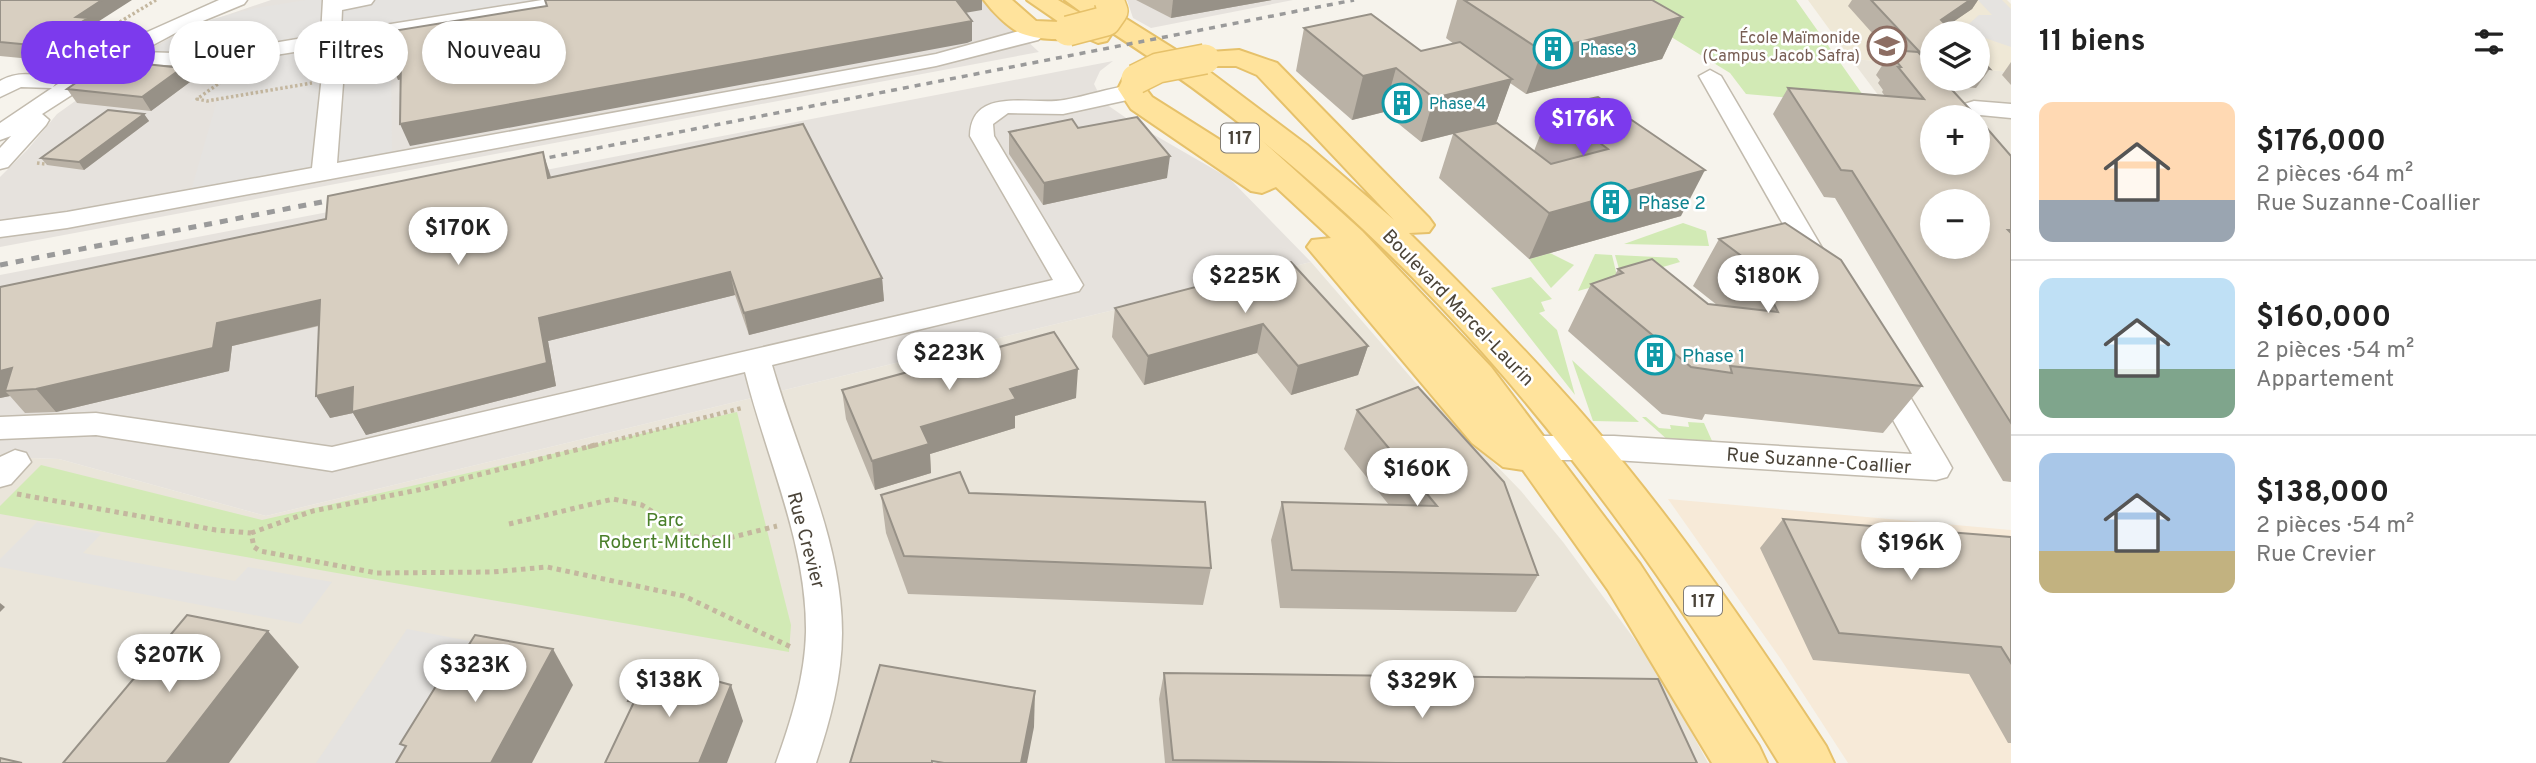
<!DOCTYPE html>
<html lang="fr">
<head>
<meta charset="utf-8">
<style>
	body { margin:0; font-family:Overpass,sans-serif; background:#f2f2f2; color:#222; height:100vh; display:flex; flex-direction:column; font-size:26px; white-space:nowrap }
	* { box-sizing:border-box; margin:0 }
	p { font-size:23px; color:#767676 }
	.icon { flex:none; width:38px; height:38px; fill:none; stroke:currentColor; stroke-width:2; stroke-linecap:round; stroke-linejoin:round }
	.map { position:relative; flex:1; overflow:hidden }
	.panel { display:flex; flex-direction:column; background:#fff; width:525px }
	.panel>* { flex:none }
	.banner { position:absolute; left:21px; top:21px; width:665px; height:63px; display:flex; gap:14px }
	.tools { position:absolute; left:1920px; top:21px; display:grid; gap:14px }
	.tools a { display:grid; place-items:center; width:70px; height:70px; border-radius:50%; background:#fff; box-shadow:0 4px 10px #0003; font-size:35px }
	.price { position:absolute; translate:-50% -60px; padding:0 16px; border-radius:24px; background:#fff; color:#222; font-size:23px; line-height:46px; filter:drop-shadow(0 2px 4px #0008) }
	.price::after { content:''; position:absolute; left:50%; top:42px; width:21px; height:16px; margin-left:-10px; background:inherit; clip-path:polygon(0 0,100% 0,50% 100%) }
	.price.selected { background:#7c3aed; color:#fff }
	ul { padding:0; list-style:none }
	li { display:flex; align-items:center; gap:21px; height:175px; padding:0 28px }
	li+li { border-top:2px solid #e0e0e0 }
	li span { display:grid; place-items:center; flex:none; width:196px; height:140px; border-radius:14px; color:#555 }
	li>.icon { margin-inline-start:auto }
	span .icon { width:84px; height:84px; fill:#fffc; stroke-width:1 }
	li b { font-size:30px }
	h2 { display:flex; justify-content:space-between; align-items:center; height:84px; padding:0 28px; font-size:30px }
	.tag { padding:0 24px; border-radius:32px; background:#fff; box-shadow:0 4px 10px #0003; font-size:24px; line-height:63px }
	.tag.selected { background:#7c3aed; color:#fff }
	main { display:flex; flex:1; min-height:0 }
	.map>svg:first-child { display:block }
	.residential { fill:#eae5da; fill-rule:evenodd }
	.commercial { fill:#f7ead8 }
	.industrial { fill:#e6e2dd }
	.education { fill:#efe8d6 }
	.green { fill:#d2eab5 }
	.parking { fill:#e5e3e0 }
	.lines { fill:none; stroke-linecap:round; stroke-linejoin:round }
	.minor-casing { stroke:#c2bbae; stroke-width:3 }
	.major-casing { stroke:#e6c16a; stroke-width:4 }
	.path-far2 { stroke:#c4b79f; stroke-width:3.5; stroke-dasharray:2.5 2.5; stroke-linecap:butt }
	.path-far1 { stroke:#c4b79f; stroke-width:4.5; stroke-dasharray:3.5 3.5; stroke-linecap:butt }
	.path { stroke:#c4b79f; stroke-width:5; stroke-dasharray:4.5 4.5; stroke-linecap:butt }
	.minor { fill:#fff; fill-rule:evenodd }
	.major { fill:#ffe39c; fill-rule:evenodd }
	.rail-far1 { stroke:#9a9a9a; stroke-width:3.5; stroke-dasharray:6 6; stroke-linecap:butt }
	.rail { stroke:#9a9a9a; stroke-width:5; stroke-dasharray:8 8; stroke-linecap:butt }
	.major-bridge-casing { stroke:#e6c16a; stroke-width:32; stroke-linecap:butt }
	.major-bridge { stroke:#ffe39c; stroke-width:29 }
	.wall { fill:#bab2a6 }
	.shaded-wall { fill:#979187 }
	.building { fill:#d8cfc1; stroke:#979187; stroke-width:2; fill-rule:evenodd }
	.labels { text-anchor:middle; stroke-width:5; stroke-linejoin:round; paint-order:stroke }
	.far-education-label { font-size:16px; fill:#785e54; stroke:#fff; text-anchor:end }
	.far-culture-label { font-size:16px; fill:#0d838f; stroke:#fff; text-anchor:start }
	.shield { fill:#fff; stroke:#817c74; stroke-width:2 }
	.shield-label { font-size:18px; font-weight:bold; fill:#4b4439 }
	.culture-label { font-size:19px; fill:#0d838f; stroke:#fff; text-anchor:start }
	.street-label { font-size:19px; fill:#4b4439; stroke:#fff }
	.park-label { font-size:19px; fill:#4a7f2a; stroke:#fff }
</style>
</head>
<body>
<main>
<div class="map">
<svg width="2011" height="763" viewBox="0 0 2011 763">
	<rect width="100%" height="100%" fill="#f6f3ec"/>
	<g class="residential">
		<path d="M1851,59L1932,65V79H1978V69L2011,72V271L1978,201H1958ZM1932,117H1978V163H1932Z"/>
		<path d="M1311,262L1414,381L1521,491L1563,542L1660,674L1708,763H0V457L59,459L266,516Z"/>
	</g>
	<path class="commercial" d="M1668,499L2011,530V763H1848L1780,658Z"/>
	<g class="industrial">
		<path d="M271,0H983L1039,52L0,247V177L28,149L57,114L144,52L186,29Z"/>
		<path d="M1127,0H1293L1151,28L1133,18Z"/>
		<path d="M1113,61L1100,71L1094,84L1103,102L1132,122L1229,178L1311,262L266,516L59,459L0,457V275Z"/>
	</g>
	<path class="education" d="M1808,0H2007L2011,4V72L1978,69V33H1932V65L1851,59Z"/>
	<g class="green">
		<path d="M1611,0H1796L1870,105L1746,94L1730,73Z"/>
		<path d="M1683,223L1706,231L1709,246L1624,244Z"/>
		<path d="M1550,253L1574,265L1551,288L1529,259Z"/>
		<path d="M1595,254L1612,255L1618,280L1578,291Z"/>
		<path d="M1615,255L1677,258L1680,262L1622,279Z"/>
		<path d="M1531,277L1552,299L1541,302L1545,311L1539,313L1557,330L1575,395L1491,288Z"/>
		<path d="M1572,360L1639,422L1593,421Z"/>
		<path d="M737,412L791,625L789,652L0,514V506L41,465L262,520Z"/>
		<path d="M1642,417H1646L1659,428L1671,429L1670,425L1689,427L1688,422L1704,423L1713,443L1669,441Z"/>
	</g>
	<g class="parking">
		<path d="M306,0H596L391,51L392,155L191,191L218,97L189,102L222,78L128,67L177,34L213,19L256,8Z"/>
		<path d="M1978,0H2002L2011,9V47L1962,30L1979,15H1992Z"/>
		<path d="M37,522L101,534L83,553L235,581L248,567L332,582L301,624L0,567V559Z"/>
		<path d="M407,629L480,643L406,763H316Z"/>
	</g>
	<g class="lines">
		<defs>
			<g id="minor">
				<path d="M219,0H247L244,4L181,30L140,52L208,54L321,35L323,0H374L371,4L342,10L341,32L542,0H588L578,6L346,44L337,163L936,54L1040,25L1050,31L1038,40L936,66L67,228L0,237V221L67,212L312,168L325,47L208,66L120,64L42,114L49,120L46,125L8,167L0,169V148L11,136L0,140V123L52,88L21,87L0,97V81C17,71 34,74 53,78L56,83L53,87L136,37Z"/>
				<path d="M1710,70L1721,76L1835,270L1831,276L1822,279L1813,276L1809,270L1699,76Z"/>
				<path d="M1133,85L1141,87L1144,92L1141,97L1063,114L1008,113L993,124L994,136L1083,285L1079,291L772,365C797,453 842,540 842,633C842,677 830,721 816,763H776C791,721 805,677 806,632C807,543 766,457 745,372L332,471L96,435L0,439V417L96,413L332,447L1053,280L970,136C971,85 1032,106 1064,100C1087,96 1109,88 1133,85Z"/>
				<path d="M1974,101L2011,104V118L1980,115L1978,121V117H1958L1961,105Z"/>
				<path d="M1884,367L1894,370L1947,459L1952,468L1947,477L1936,480L1614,460H1530L1519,456L1514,448L1519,440L1530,436H1614L1912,454L1869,377L1874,370Z"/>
				<path d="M15,450L26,453L31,462L11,484L0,487V457Z"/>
			</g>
			<g id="major">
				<path d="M984,0H1012L1036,21L1059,22L1027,0H1058L1095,22L1065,0H1096L1192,60L1195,53L1239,50L1277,63L1429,218L1434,225L1429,232L1409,233C1472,295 1534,358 1592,425C1678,525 1753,635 1826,746L1834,763H1779C1599,468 1403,219 1108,30L1111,35L1107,41L1098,43L1079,35C1067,42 1037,39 1023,34C1010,30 992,11 984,0ZM1202,66H1236L1257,75L1394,220L1307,145Z"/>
				<path d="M1136,71L1146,73L1150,79L1146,89L1152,97L1239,152L1231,142L1235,136L1246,133L1257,136L1362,231L1491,367L1640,564L1759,746L1767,763H1712L1608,590L1523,470L1503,467L1472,443L1307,247L1312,240L1331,238L1276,187L1262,193L1251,191L1131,109L1118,89L1126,73Z"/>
			</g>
		</defs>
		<use href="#minor" class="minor-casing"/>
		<use href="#major" class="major-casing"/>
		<g class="path-far2">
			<path d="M371,57L389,54V51"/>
			<path d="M47,66L156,0"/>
			<path d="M391,71V59L387,60V70L379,71L382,73L393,71"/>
			<path d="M219,78L225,79L197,99L207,101L312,83"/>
			<path d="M37,163L45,164"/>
		</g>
		<path class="path-far1" d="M588,447L742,408"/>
		<g class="path">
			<path d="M17,494L216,530L251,533L254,547L260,551L377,573L492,572L547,567L684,596L793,648"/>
			<path d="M509,524L613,499L642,505L692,537L729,538L777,526"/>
			<path d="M251,533L313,511L423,489L595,445"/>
		</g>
		<use href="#minor" class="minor"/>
		<use href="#major" class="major"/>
		<g class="rail-far1">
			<path d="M526,162L1354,0"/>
			<path d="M344,198L347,197"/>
		</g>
		<path class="rail" d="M0,265L347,197"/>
		<defs>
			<g id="major-bridge">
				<path d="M1068,31L1106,21L1113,11L1109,0"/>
				<path d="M1136,79L1158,68L1205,59"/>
			</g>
		</defs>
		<use href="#major-bridge" class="major-bridge-casing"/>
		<use href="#major-bridge" class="major-bridge"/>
	</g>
	<g class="wall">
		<path d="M0,0L93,25L97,32L52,61L0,56Z"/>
		<path d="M1136,0H1272L1171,18Z"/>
		<path d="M1457,0H1652L1682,17L1662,59L1526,94L1510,83L1496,123L1534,151L1551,107L1598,97L1681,216L1529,259L1439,178L1453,134L1421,142L1384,112L1352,120L1296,71L1304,28L1421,51L1454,44L1446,38Z"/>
		<path d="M1852,0H1978L1972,9L1947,26L1932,33V79H1978V56L1990,69L1976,88L1949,86L2011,156V482L2003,481L1835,198L1824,197L1773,114L1788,88L1885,96L1882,92L1883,90L1878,83L1880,80L1876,75L1890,53L1848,6Z"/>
		<path d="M2011,62V85L2002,75Z"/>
		<path d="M190,82L151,111L77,103L67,89Z"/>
		<path d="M144,114L149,121L84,170L47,165L41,158Z"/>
		<path d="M1078,128L1167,178L1043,205L1009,154V132Z"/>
		<path d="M550,174L551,177L882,278L884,301L749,335L735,295L548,341L556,386L366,435L353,413L330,418L319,326L232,346L229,371L56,412L25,413L10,396L0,398V287Z"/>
		<path d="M1719,239L1922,386L1883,433L1705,414L1702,420L1662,414L1568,331L1591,284L1615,275L1618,269L1708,304L1717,305L1693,286Z"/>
		<path d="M1291,262L1368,346L1358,375L1291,395L1257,353L1144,385L1112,337L1115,308Z"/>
		<path d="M842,390L1076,398L1015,416V428L930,454L931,473L875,490L846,419Z"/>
		<path d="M1357,410L1538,575L1516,612L1280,608L1271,540L1282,502L1389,505L1344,449Z"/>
		<path d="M969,493L1211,568L1203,605L908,594L886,533L881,495Z"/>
		<path d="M1783,519L2011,537V743H2008L1969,674L1813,660L1760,548Z"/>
		<path d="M1164,673L1697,763H1165L1159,699Z"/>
	</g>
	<g class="shaded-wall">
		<path d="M102,0H132L93,25L97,32L52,61L42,46L76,17Z"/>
		<path d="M952,0H982V10L953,15Z"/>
		<path d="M1173,0H1272L1171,18Z"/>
		<path d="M1970,0H1978L1972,9L1937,33L1941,20Z"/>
		<path d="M1682,17L1662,59L1526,94L1542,51Z"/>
		<path d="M972,21V41L967,43L410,146L400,124Z"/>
		<path d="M401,57L410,78L398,80L389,59Z"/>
		<path d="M182,68L190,82L151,111L142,97Z"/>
		<path d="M1396,68L1384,112L1352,120L1363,76Z"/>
		<path d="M1512,79L1496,123L1421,142L1434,98Z"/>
		<path d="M144,114L149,121L84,170L79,162Z"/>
		<path d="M543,152L550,174L555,200L548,178Z"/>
		<path d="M1170,156L1167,178L1043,205L1044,183Z"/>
		<path d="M1705,170L1681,216L1529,259L1549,213Z"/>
		<path d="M730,272L735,295L548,341L556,386L366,435L353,413L330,418L316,396L539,318Z"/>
		<path d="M882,278L884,301L749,335L744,313Z"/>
		<path d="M320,300L333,322L232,346L229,371L56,412L36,389L217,323Z"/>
		<path d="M1263,324L1257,353L1144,385L1148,356Z"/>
		<path d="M1368,346L1358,375L1291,395L1298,366Z"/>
		<path d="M12,368L5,391L10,396L0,398V371Z"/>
		<path d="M1078,369L1076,398L1015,416V428L930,454L931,473L875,490L872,461L921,427L1010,389Z"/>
		<path d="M0,603L5,607L0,612Z"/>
		<path d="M268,631L299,667L229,763H166Z"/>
		<path d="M553,649L573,685L532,763H491Z"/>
		<path d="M731,685L743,721L727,763H699Z"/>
		<path d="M1035,691L1034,727L1027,763H1021Z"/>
	</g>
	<g class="building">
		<path d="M0,0H102L76,17L88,18L42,46L0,42Z"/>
		<path d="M545,0H956L972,21L400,124L401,57L389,59V40L399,38V30L547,6Z"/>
		<path d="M1464,0H1652L1682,17L1542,51Z"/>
		<path d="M1871,0H1970L1941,20L1954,33H1932V63H1930Z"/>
		<path d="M1371,14L1421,51L1460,42L1512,79L1434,98L1396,68L1363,76L1304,28Z"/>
		<path d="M1891,50L1918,52L1932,67V79H1942L1977,117H1932V163H1978V118L2011,156V230H2008L2011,233V423L1852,171L1841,170L1788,88L1924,99L1898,67H1901L1894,58H1899ZM1932,201H1978V247H1932Z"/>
		<path d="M1978,56L1990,69L1978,67Z"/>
		<path d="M109,60L182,68L142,97L67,89Z"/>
		<path d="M1598,97L1705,170L1549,213L1453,133L1497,123L1551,164L1608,149L1551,107Z"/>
		<path d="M108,110L144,114L79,162L41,158Z"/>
		<path d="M1137,117L1170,156L1044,183L1009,132L1072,119L1078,128Z"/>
		<path d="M803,124L882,278L744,313L730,272L539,318L547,363L352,412L353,387L316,396L320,300L217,323L213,348L36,389L5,391L12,368L0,371V287L326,219L328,196L543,152L548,178Z"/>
		<path d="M1785,223L1841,260L1922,386L1730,366L1732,373L1691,367L1591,284L1623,273L1618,269L1652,259L1708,304L1778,312L1756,267L1719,239Z"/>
		<path d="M1291,262L1368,346L1298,366L1263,324L1148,356L1115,308Z"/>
		<path d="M1054,332L1078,369L1010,389L1016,399L921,427L929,444L872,461L842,390Z"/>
		<path d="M1418,387L1504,482L1538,575L1292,570L1282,502L1437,506L1357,410Z"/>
		<path d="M960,472L969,493L1205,502L1211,568L904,556L881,495Z"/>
		<path d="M1783,519L2011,537V663L2001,647L1839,633Z"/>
		<path d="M187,615L268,631L166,763H63Z"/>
		<path d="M475,635L553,649L491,763H396L406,746L400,744L436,686L442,687Z"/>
		<path d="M880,665L1035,691L1021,763H944L932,761V763H850Z"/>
		<path d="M643,669L677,675L679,671L731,685L699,763H605L634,702L628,701Z"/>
		<path d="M1164,673L1658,679L1697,763H1396L1173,760Z"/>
		<path d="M0,758L22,763H0Z"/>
	</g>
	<defs>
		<symbol id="school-ring" viewBox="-11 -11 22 22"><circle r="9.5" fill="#fff" stroke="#8d6e63" stroke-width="1.5"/><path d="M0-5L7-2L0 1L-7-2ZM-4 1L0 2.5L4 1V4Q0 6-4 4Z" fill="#8d6e63"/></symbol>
		<symbol id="building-ring" viewBox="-11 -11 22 22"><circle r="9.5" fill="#fff" stroke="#0f9aa8" stroke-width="1.5"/><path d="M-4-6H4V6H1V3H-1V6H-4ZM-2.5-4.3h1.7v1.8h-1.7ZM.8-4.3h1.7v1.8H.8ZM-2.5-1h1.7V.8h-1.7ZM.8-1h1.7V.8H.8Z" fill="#0f9aa8"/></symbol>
	</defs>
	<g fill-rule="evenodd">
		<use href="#school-ring" x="1865" y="24" width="44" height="44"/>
		<use href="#building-ring" x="1531" y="27" width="44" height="44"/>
		<use href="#building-ring" x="1380" y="81" width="44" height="44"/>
		<use href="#building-ring" x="1589" y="180" width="44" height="44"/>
		<use href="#building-ring" x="1633" y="333" width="44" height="44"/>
	</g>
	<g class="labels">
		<g class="far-education-label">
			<text x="1860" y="43">École Maïmonide<tspan x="1860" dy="18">(Campus Jacob Safra)</tspan></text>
		</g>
		<g class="far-culture-label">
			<text x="1580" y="55">Phase 3</text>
			<text x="1429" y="109">Phase 4</text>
		</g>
		<g class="shield">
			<rect x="1221" y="123.5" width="38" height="29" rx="5"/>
			<rect x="1684" y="586.5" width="38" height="29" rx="5"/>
		</g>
		<g class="shield-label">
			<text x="1240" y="144">117</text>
			<text x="1703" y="607">117</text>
		</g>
		<g class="culture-label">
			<text x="1638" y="209">Phase 2</text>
			<text x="1682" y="362">Phase 1</text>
		</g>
		<g class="street-label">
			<text transform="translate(1459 307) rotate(46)" y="7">Boulevard Marcel-Laurin</text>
			<text transform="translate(1819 460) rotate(4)" y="7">Rue Suzanne-Coallier</text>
			<text transform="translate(807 540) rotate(75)" y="7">Rue Crevier</text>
		</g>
		<g class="park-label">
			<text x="665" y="526">Parc<tspan x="665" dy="22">Robert-Mitchell</tspan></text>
		</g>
	</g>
</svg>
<div class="tools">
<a><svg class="icon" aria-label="layers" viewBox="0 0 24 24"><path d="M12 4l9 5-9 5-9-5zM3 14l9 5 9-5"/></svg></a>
<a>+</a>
<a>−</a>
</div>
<b class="price selected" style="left:1583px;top:158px">$176K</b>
<b class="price" style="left:458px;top:267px">$170K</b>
<b class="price" style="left:1245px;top:315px">$225K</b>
<b class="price" style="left:1768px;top:315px">$180K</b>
<b class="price" style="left:949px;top:392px">$223K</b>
<b class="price" style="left:1417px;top:508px">$160K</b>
<b class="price" style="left:1911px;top:582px">$196K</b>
<b class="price" style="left:169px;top:694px">$207K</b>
<b class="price" style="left:475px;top:704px">$323K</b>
<b class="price" style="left:669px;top:719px">$138K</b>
<b class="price" style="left:1422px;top:720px">$329K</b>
<div class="banner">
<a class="tag selected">Acheter</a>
<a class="tag">Louer</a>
<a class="tag">Filtres</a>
<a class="tag">Nouveau</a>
</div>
</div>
<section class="panel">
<h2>11 biens<svg class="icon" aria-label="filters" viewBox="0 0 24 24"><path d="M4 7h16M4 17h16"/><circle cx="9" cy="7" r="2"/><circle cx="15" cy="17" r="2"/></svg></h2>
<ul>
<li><span style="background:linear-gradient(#ffd9b3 70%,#9aa5b1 0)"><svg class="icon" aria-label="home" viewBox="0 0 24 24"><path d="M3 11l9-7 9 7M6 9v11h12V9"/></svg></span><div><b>$176,000</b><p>2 pièces · 64 m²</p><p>Rue Suzanne-Coallier</p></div></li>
<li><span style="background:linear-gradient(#bfe0f5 65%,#7fa58c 0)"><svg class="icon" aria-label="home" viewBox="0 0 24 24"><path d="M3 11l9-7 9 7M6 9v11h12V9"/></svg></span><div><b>$160,000</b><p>2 pièces · 54 m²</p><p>Appartement</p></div></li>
<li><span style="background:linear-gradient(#a9c7e8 70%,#c2b280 0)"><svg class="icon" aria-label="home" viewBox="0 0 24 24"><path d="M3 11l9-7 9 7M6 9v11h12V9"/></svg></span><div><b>$138,000</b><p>2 pièces · 54 m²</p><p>Rue Crevier</p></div></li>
</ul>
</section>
</main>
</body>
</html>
